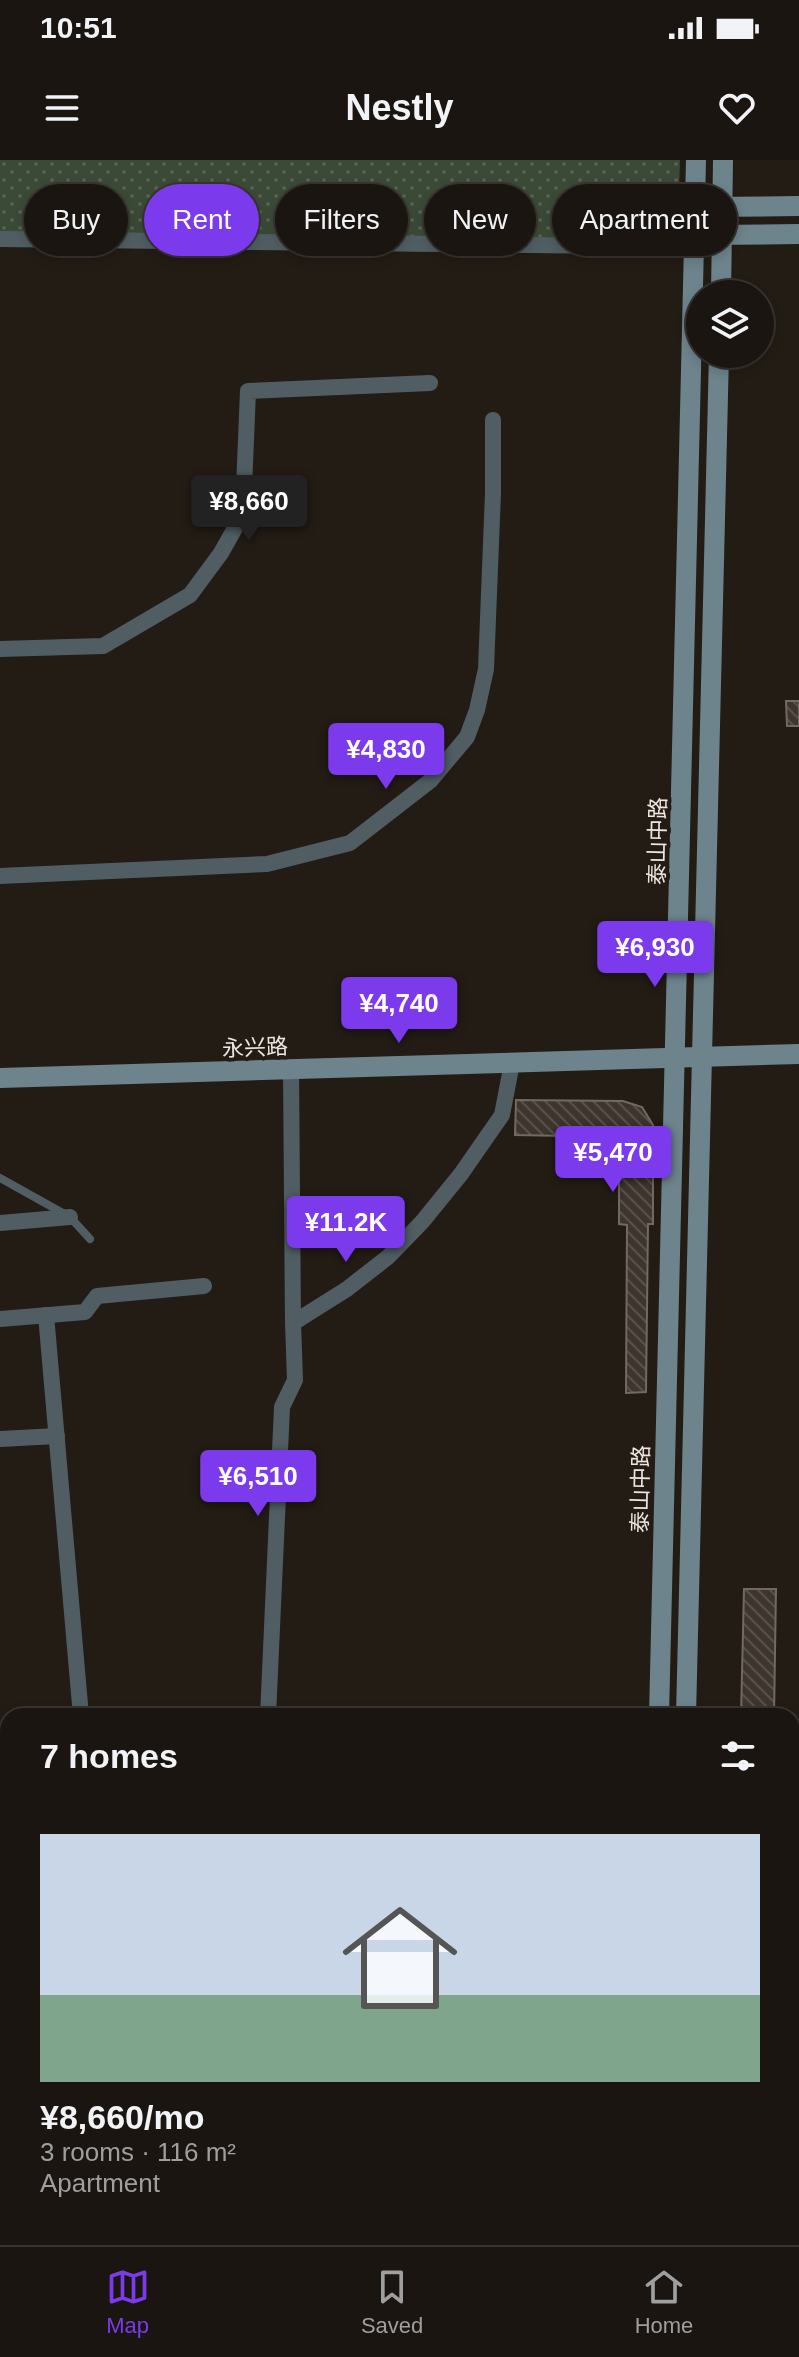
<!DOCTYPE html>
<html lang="en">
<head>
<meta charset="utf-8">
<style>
	body { margin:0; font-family:Arial,"Noto Sans SC",sans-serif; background:#27221e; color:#f1f3f6; height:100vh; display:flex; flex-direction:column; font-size:30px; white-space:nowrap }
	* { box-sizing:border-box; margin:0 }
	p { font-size:26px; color:#9f9f9f }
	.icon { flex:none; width:44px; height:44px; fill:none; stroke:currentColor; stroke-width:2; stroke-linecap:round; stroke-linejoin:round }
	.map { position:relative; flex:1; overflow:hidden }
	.drawer { position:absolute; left:0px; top:1548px; width:800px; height:538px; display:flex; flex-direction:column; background:#1a1510; border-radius:24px 24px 0 0; box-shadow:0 4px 12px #0003,0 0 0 2px #383430 }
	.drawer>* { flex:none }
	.hud { position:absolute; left:24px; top:24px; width:752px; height:72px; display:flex; gap:16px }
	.fabs { position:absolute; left:686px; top:120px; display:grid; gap:16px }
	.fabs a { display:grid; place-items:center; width:88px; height:88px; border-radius:50%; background:#1a1510; box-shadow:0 4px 12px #0003,0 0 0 2px #383430; font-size:40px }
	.price { position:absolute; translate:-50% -68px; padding:0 18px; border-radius:8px; background:#7c3aed; color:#fff; font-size:26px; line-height:52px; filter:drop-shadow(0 2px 4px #0008) }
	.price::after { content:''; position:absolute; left:50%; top:48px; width:24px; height:18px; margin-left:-12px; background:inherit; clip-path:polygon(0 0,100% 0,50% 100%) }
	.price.on { background:#222; color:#fff }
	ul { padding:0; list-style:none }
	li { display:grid; align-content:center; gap:16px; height:424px; padding:0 40px }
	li+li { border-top:2px solid #383430 }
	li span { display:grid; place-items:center; height:248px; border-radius:0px; color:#555 }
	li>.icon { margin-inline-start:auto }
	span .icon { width:144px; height:144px; fill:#fffc; stroke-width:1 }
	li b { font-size:34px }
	h2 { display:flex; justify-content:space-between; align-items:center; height:96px; padding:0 40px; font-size:34px }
	.tag { padding:0 28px; border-radius:36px; background:#1a1510; box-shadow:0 4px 12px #0003,0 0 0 2px #383430; font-size:28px; line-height:72px }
	.tag.on { background:#7c3aed; color:#fff }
	.status { display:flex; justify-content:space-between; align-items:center; height:56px; padding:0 40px; background:#1a1510; direction:ltr }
	.status svg { height:22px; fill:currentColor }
	header { display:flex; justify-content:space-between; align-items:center; height:104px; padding:0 40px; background:#1a1510; font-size:36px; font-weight:800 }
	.tabs { display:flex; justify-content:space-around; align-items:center; height:112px; border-top:2px solid #383430; background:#1a1510; font-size:22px; color:#9f9f9f }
	.tabs a { display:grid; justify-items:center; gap:4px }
	.tabs .on { color:#7c3aed }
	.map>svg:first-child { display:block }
	.park { fill:url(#park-dots) }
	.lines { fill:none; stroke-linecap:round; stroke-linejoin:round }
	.river { stroke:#010f20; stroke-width:28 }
	.building { fill:url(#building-back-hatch); stroke:#726a61; stroke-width:2 }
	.lane { stroke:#505e64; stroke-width:8 }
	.street { stroke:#505e64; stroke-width:16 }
	.secondary { stroke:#6d848d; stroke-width:20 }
	.labels { text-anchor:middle; stroke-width:8; stroke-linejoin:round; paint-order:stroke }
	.street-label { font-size:22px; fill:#ece7e2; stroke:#231c15 }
</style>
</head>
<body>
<div class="status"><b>10:51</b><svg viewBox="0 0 49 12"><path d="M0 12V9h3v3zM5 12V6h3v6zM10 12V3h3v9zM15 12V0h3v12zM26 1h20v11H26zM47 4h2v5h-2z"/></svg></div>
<header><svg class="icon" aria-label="menu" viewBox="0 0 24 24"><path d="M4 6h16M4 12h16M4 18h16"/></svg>Nestly<svg class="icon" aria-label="heart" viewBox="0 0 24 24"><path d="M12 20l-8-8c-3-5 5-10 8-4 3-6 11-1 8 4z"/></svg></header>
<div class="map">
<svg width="799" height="2085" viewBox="0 0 799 2085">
	<defs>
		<pattern id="park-dots" width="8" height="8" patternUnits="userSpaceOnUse" patternTransform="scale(2)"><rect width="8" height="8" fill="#3b4a37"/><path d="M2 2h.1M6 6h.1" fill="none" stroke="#586454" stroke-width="1.8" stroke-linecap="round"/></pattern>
		<pattern id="building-back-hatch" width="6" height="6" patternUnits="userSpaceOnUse" patternTransform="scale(2)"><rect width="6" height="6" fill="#3d352e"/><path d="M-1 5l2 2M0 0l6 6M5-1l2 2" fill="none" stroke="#59524c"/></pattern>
	</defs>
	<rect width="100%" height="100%" fill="#231c15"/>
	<g class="park">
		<path d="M0,0H680L677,93L0,86Z"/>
		<path d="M792,1633H799V1798L792,1797Z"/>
	</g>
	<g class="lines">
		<g class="river">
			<path d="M792,2013L799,2001"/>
			<path d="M742,2085L749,2078"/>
		</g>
	</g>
	<g class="building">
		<path d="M786,541H799V566H787Z"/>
		<path d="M516,940L623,941L642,947L653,965V1064H648L646,1232L626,1233L627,1065L619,1064V977L515,975Z"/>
		<path d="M744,1429H776L774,1556H741Z"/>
	</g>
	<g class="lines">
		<path class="lane" d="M0,1018L70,1057L90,1079"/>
		<g class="street">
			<path d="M0,79L695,87"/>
			<path d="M0,489L103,486L190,435L221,393L239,361L244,328L248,231L430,223"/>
			<path d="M0,716L267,704L350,683L430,621L467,577L477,550L486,509L493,333V260"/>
			<path d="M291,910L293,1163L347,1129L388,1097L422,1062L461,1014L502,955L512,903"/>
			<path d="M0,1063L70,1057"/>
			<path d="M46,1155L81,1556"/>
			<path d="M0,1159L85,1152L97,1136L204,1126"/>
			<path d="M0,1279L57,1276"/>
			<path d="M268,1556L282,1247L295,1220L293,1163"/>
			<path d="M792,1621H799"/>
			<path d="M792,1775L799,1776"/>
			<path d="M12,2078V2085"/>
			<path d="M528,2085L534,2078"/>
		</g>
		<g class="secondary">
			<path d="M711,47L799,46"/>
			<path d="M711,75L799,74"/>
			<path d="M721,134L723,0"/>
			<path d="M0,918L799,894"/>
			<path d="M659,1556L696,0"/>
			<path d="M686,1556L719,194"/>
			<path d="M792,1828H799"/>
			<path d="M0,1867L8,1866"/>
			<path d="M0,1889L8,1888"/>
			<path d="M646,2085V2078"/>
			<path d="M673,2085V2078"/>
		</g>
	</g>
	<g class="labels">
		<g class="street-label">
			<text transform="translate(657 681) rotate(-89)" y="8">泰山中路</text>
			<text transform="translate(255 887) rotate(-2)" y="8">永兴路</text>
			<text transform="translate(640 1329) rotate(-89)" y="8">泰山中路</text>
		</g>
	</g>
</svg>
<div class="fabs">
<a><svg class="icon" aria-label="layers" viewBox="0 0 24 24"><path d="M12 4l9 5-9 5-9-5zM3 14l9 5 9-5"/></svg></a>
</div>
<b class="price on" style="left:249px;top:383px">¥8,660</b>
<b class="price" style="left:386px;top:631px">¥4,830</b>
<b class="price" style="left:655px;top:829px">¥6,930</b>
<b class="price" style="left:399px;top:885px">¥4,740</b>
<b class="price" style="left:613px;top:1034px">¥5,470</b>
<b class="price" style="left:346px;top:1104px">¥11.2K</b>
<b class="price" style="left:258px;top:1358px">¥6,510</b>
<div class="hud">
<a class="tag">Buy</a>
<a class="tag on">Rent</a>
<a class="tag">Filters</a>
<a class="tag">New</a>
<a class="tag">Apartment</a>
</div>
<section class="drawer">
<h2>7 homes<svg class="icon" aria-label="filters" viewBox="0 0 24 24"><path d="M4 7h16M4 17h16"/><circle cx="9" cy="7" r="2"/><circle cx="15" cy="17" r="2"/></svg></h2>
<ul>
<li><span style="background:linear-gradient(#c9d6e8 65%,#7fa58c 0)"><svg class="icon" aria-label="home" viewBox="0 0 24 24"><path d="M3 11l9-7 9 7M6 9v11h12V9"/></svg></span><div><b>¥8,660/mo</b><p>3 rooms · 116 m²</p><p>Apartment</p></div></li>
</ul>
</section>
</div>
<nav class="tabs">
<a class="on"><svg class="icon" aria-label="map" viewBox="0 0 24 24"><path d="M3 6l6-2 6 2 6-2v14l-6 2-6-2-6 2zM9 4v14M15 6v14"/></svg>Map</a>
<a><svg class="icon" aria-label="saved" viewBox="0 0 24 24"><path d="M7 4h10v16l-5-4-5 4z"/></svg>Saved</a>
<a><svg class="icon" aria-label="home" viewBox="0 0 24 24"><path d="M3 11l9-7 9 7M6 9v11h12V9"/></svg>Home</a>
</nav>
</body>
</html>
